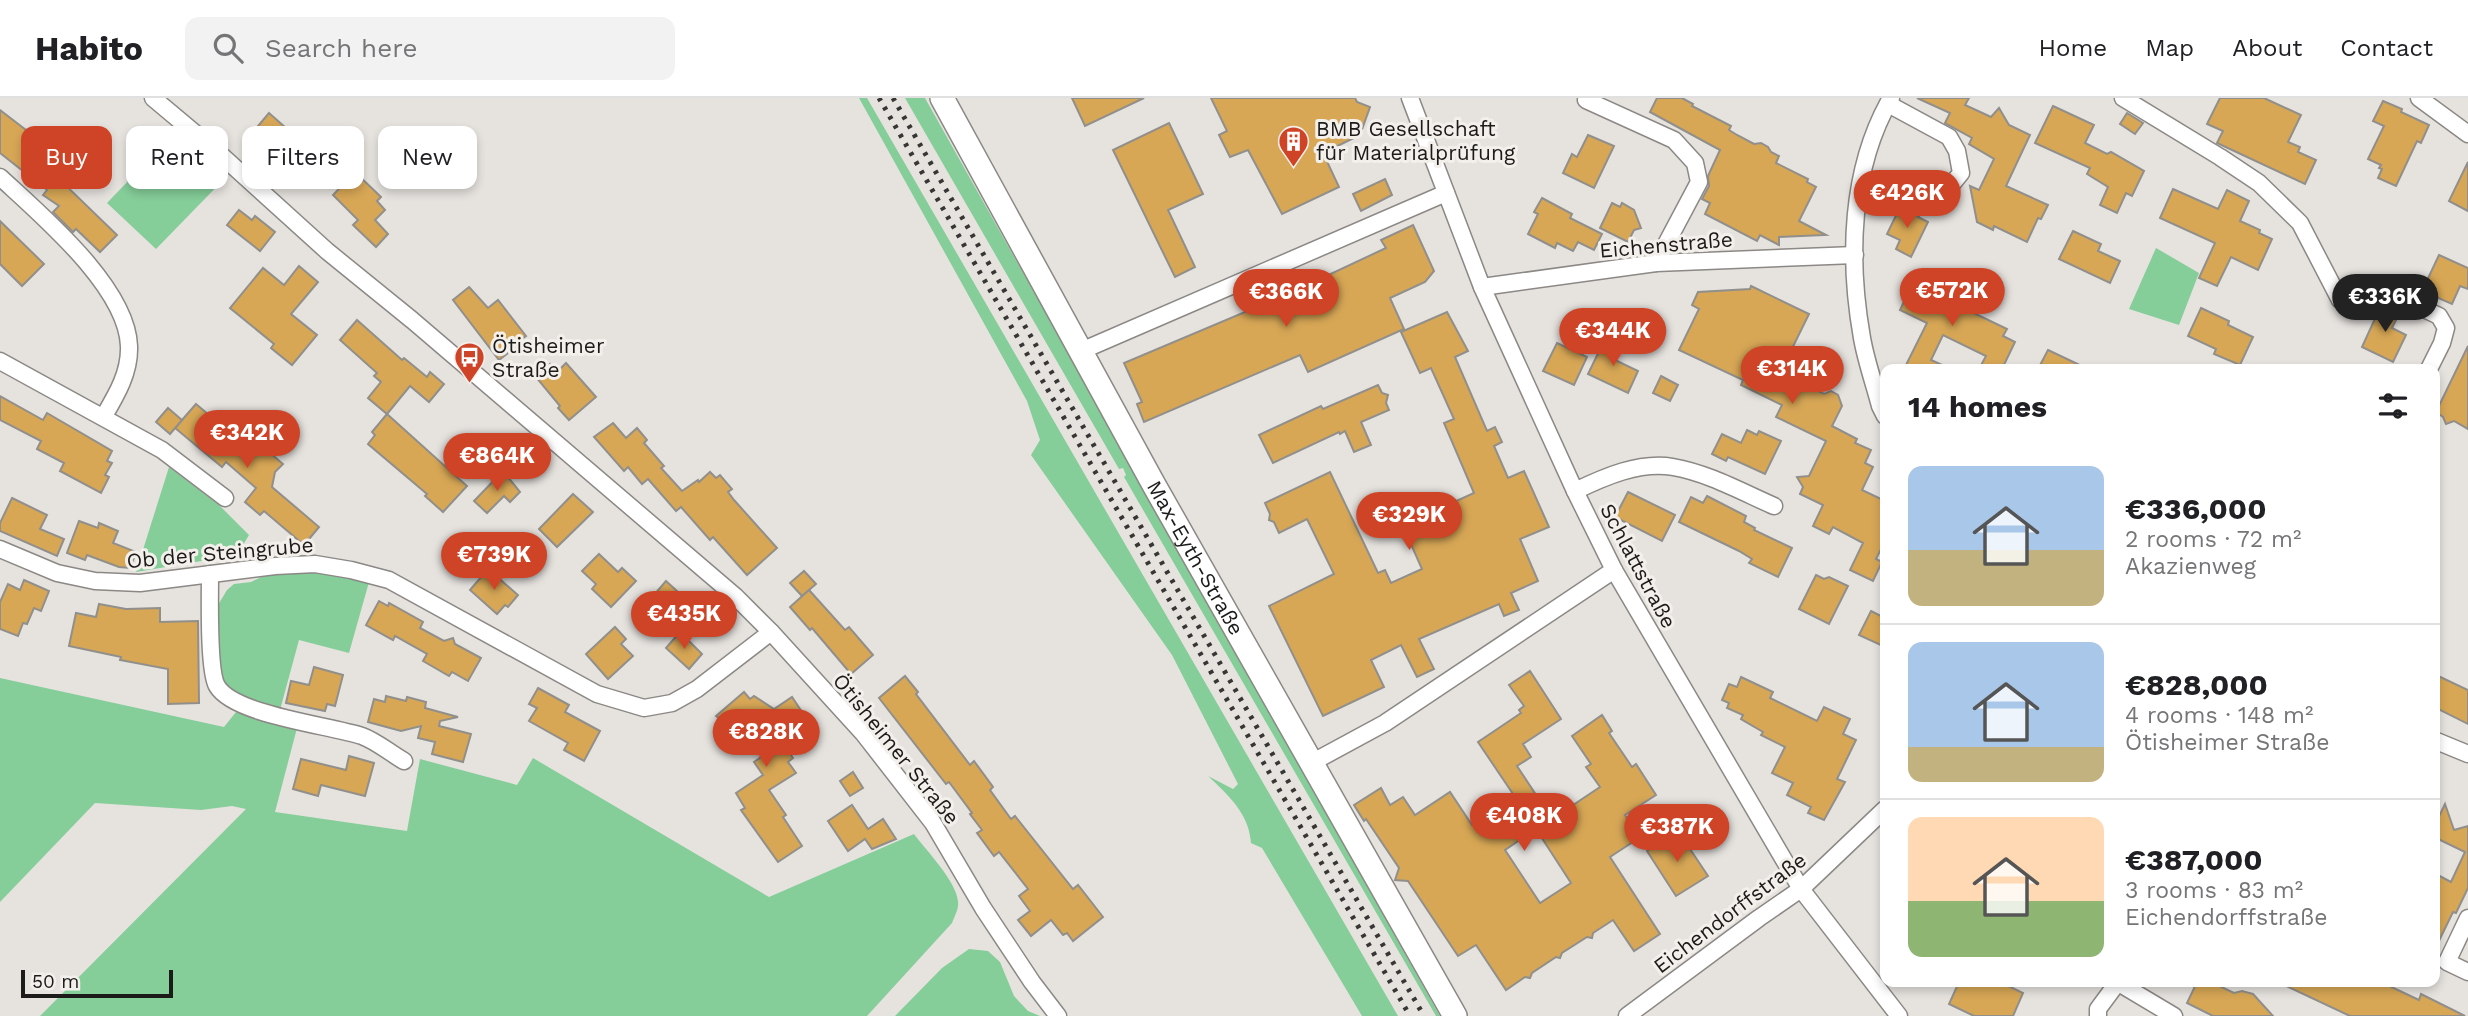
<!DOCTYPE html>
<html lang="en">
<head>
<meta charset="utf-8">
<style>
	body { margin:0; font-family:"Work Sans",sans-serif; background:#f2f2f2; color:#202124; height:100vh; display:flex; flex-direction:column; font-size:26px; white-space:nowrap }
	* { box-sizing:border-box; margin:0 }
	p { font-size:23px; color:#757577 }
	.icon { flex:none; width:38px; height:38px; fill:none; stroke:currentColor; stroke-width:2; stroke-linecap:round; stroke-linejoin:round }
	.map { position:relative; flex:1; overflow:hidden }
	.details { position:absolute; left:1880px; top:266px; width:560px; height:623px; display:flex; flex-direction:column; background:#fff; border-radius:14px; box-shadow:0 4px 10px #0003 }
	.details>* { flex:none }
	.hud { position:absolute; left:21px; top:28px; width:665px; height:63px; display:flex; gap:14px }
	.scale { position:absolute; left:21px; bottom:18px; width:152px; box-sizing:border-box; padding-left:7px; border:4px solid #1c1b1a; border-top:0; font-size:19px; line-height:24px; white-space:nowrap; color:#1c1b1a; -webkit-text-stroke:5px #f3f0ec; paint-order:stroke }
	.price { position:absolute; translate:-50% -60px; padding:0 16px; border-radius:24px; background:#cf4427; color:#fff; font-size:23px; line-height:46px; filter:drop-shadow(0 2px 4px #0008) }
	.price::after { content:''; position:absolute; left:50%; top:42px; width:21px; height:16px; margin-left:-10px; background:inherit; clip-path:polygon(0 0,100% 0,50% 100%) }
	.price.active { background:#222; color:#fff }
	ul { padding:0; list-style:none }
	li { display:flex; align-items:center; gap:21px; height:175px; padding:0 28px }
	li+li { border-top:2px solid #e0e0e0 }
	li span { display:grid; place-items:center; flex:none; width:196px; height:140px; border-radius:14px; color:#555 }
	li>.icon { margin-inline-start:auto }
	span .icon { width:84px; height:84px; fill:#fffc; stroke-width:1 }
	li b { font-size:30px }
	h2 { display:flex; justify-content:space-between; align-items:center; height:84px; padding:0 28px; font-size:30px }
	.tag { padding:0 24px; border-radius:14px; background:#fff; box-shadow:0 4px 10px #0003; font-size:24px; line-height:63px }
	.tag.active { background:#cf4427; color:#fff }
	header { display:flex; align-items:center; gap:42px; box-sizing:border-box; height:98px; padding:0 35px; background:#fff; border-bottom:2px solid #e0e0e0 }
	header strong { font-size:33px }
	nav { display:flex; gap:38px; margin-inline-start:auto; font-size:24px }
	.search { width:490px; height:63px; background:#f2f2f2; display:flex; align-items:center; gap:18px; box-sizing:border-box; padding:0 24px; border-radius:14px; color:#757577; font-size:26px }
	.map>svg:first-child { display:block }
	.green { fill:#85cd99 }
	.building { fill:#d7a756; stroke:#918f8b; stroke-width:2; fill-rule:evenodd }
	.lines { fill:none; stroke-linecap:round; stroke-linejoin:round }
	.street-casing { stroke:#8b8885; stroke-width:19 }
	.secondary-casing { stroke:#8b8885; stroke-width:26 }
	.street { stroke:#fff; stroke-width:16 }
	.secondary { stroke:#fff; stroke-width:23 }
	.rail { stroke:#383635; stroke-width:5; stroke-dasharray:3.5 7; stroke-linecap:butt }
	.labels { text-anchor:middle; stroke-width:6; stroke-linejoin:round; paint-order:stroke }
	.poi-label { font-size:21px; fill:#1c1b1a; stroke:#f3f0ec; text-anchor:start }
	.street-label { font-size:21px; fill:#1c1b1a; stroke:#f3f0ec }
</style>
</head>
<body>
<header>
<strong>Habito</strong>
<div class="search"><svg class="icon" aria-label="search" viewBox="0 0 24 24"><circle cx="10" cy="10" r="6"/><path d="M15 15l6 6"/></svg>Search here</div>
<nav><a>Home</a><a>Map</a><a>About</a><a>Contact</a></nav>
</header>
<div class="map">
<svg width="2468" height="918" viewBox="0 0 2468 918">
	<rect width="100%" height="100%" fill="#e6e3df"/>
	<g class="green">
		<path d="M859,0H867L1398,918H1362L1262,750L1251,745C1249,715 1228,697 1208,678L1233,691L1238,686L1172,557L1031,357L1040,342L1027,303Z"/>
		<path d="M905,0H925L1440,918H1436L1124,379L1126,377L1123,370L1119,371Z"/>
		<path d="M177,32L228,77L156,151L107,105Z"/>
		<path d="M2156,150L2199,175L2179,227L2129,211Z"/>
		<path d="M169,369L219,407L249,437L237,457L136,474Z"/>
		<path d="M317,473L369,484L349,555L299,542L280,612L244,602L228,589L220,575L218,507L227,492L234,486L251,484L272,474Z"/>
		<path d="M0,580L224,629L236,614L297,630L275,714L407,733L420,661L517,687L533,660L769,799L914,736C926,752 956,783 958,803C959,811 955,817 952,825L867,918H40L246,711L232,708L201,712L95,705L0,804Z"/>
		<path d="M969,851L988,853L1000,864L1014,898L1028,913L1040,918H895L942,870Z"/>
	</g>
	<g class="building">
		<path d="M1072,0H1144L1085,28Z"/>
		<path d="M1211,0H1355L1357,4L1370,9L1360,37L1323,55L1339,89L1282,116L1248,52L1230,59L1219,37L1227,33Z"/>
		<path d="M1657,0H1682L1693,6L1692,8L1731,28L1729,32L1737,37L1754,46L1761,45L1768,49L1771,54L1779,58L1776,65L1808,81L1807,84L1816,89L1799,123L1826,137L1779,139V147L1760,137L1757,143L1705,116L1710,105L1702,101L1709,88L1708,78L1720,52L1650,14Z"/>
		<path d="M1917,0H1969L1965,7L1991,19L1999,10L2009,27L2030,37L2006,88L2048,107L2041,121L2038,120L2027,144L1994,128L1993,132L1977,124L1970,88L1979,92L1994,61L1969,46L1972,40L1945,25L1950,15Z"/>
		<path d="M2220,0H2264L2301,17L2288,44L2300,49L2298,54L2316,62L2305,86L2217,45L2223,33L2207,26Z"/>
		<path d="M2383,3L2402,11L2401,14L2429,27L2421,45L2417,43L2396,88L2378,80L2382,71L2379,70L2381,67L2368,61L2384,28L2373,23Z"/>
		<path d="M2053,8L2094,27L2085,45L2107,56L2111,54L2144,73L2132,98L2126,95L2117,115L2100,107L2108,89L2087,76L2090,70L2035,45Z"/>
		<path d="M0,12L26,32L23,37L65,69L57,79L117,137L100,154L76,131L73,134L53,114L59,108L43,97L47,92L0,55Z"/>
		<path d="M269,15L303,45L284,67L248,40Z"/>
		<path d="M2127,15L2143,25L2135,36L2120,26Z"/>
		<path d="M1169,25L1203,96L1168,112L1195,169L1175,179L1113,52Z"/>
		<path d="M1588,37L1614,48L1594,90L1563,75L1572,56L1577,59Z"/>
		<path d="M2468,64V113L2449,103Z"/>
		<path d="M355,74L381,99L377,103L385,112L375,122L388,136L376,149L353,127L358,122L333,97Z"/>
		<path d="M1385,81L1392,97L1361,113L1353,96Z"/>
		<path d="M1886,88L1901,96L1893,111L1879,104Z"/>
		<path d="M2173,91L2218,111L2227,92L2249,103L2240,123L2260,132L2259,135L2272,141L2258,172L2231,159L2217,188L2199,180L2215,145L2160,120Z"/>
		<path d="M1542,100L1572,116L1570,120L1602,136L1594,152L1578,144L1573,153L1557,145L1555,150L1528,136L1538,116L1534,114Z"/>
		<path d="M1612,105L1620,109L1622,105L1634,112L1641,130L1634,132L1628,144L1600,130Z"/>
		<path d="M1901,107L1920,117L1918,119L1928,124L1911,159L1896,151L1900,142L1887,136Z"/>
		<path d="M239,112L252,122L255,118L275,134L260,153L227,127Z"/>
		<path d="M0,123L44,166L22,188L0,166Z"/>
		<path d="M1413,127L1434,173L1425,184L1390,200L1404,231L1308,274L1300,257L1144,324L1137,306L1142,304L1124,265L1290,195L1386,150L1381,142Z"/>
		<path d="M2073,133L2101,146L2098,153L2120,163L2110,185L2059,161Z"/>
		<path d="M2439,157L2468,170V191L2460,188L2452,206L2422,193Z"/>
		<path d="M299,168L318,184L291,216L317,237L292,267L271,250L274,246L230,210L263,170L284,187Z"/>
		<path d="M1917,176L1941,188L1938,195L1958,204L1957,207L2007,231L2003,238L2015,244L2002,271H1979L1986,258L1943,237L1931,262L1951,271H1904L1927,225L1900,212Z"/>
		<path d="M1751,188L1809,216L1784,267L1802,275L1798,282L1824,296L1831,293L1838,297L1842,308L1832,328L1857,341L1855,345L1871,352L1865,365L1873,369L1862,392L1885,403V443L1876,461L1882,464L1873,483L1850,472L1863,445L1833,429L1829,436L1813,428L1823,407L1800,396L1803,389L1797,379L1809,378L1826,343L1776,319L1782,307L1741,287L1743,282L1679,252L1699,211L1692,207L1698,194L1750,191Z"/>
		<path d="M469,189L488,210L498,202L526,238L515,246L517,248L499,262L453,202Z"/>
		<path d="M2383,203L2401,212L2392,230L2406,237L2393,264L2362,249Z"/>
		<path d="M2201,210L2229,223L2228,227L2253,239L2240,267L2214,256L2216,251L2188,238Z"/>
		<path d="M1447,214L1468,253L1455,259L1487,333L1495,329L1502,344L1494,348L1508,380L1524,373L1549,429L1520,441L1538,483L1511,495L1519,512L1504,518L1499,506L1419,541L1434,571L1417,579L1401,547L1371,562L1384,589L1323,618L1269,508L1334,476L1307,421L1279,435L1274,424L1269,422L1270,416L1265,405L1330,374L1378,475L1385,472L1391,485L1422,471L1406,435L1457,411L1454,404L1474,395L1444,325L1454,321L1431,270L1420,275L1401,234Z"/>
		<path d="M357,222L402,262L404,260L427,279L430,274L444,286L429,304L410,288L387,316L368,300L381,284L374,278L377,275L340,242Z"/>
		<path d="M1605,241L1622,249L1615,262L1638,273L1628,295L1588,276Z"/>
		<path d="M1557,245L1587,259L1574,287L1543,273Z"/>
		<path d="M2468,248V331L2454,323L2446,326L2443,319L2436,314Z"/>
		<path d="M2048,252L2088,271H2038Z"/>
		<path d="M566,265L596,299L569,322L558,310L560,308L535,278L550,266L557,274Z"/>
		<path d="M1661,278L1678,287L1670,303L1653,295Z"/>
		<path d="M1378,287L1382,295L1388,297L1386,305L1389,312L1361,324L1371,347L1354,354L1345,333L1340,336L1339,334L1273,365L1259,337L1321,308L1323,311Z"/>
		<path d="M0,298L43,322L47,315L112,353L107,363L112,365L105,377L109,379L101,395L60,373L64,365L37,351L41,343L0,322Z"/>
		<path d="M196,306L242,345L249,337L283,366L275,374L272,389L319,429L304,447L264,413L260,417L245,404L256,390L226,364L222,369L175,330Z"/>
		<path d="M168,310L182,322L170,336L156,324Z"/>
		<path d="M387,316L467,388L443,414L425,398L427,396L368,346L375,337L372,334Z"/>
		<path d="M613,325L626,340L637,330L647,342L644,345L664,368L661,370L682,393L698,382L699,384L710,374L716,380L720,377L732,391L728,394L734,402L777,450L747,477L713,439L710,442L681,409L676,413L648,381L642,386L628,369L624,373L594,339Z"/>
		<path d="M1747,332L1757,337L1759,333L1781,343L1765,376L1728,359L1726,363L1712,356L1722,336L1741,345Z"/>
		<path d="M503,373L520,394L510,404L504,398L487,415L474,403Z"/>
		<path d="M1628,394L1675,417L1662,443L1615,419Z"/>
		<path d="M573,396L593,414L557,449L539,431Z"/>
		<path d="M1707,398L1746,418L1744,424L1755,430L1754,432L1792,450L1778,479L1749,465L1752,461L1739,453L1679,424L1691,399L1703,405Z"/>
		<path d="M12,400L47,417L40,431L64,441L57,458L0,433V425Z"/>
		<path d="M79,423L98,430L99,425L118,433L113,445L136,454L130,470L119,469L87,457L85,462L67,455Z"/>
		<path d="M599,456L618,474L622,470L636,483L611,509L592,491L596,486L582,473Z"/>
		<path d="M488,471L518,497L508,509L505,507L497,516L470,492Z"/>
		<path d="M804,473L816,486L802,498L790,485Z"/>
		<path d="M1816,477L1824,481L1829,479L1848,488L1829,526L1799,511Z"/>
		<path d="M24,482L49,493L41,513L34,510L27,526L23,525L18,538L0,531V504L8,486L20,492Z"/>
		<path d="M666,483L688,503L676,516L654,497Z"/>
		<path d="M809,492L845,532L849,529L873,557L851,576L812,530L810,532L790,509Z"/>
		<path d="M379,503L388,508L389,505L423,524L420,530L444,543L453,540L455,546L481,560L468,583L452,574L449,578L423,563L427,556L395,538L393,542L366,527Z"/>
		<path d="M99,506L126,511L160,510V524L198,523L199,605L168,606V571L120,562L121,559L69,548L76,515L96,519Z"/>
		<path d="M1871,513L1885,520V549L1859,537Z"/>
		<path d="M615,529L626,541L621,546L633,558L608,581L586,556Z"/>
		<path d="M680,534L702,556L689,571L666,550Z"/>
		<path d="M314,569L343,577L335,608L327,606L325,613L286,605L291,583L309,587Z"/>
		<path d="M1530,573L1561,621L1523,646L1531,659L1517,668L1552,721L1600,689L1586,669L1591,666L1572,638L1602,617L1612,633L1609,635L1632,669L1636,666L1656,697L1625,717L1639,740L1610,759L1660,836L1634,853L1613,822L1593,835L1592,840L1587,839L1562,855L1560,860L1556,859L1532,875L1530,880L1525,879L1506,892L1476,847L1458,858L1408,783L1395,782L1399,770L1366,721L1364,723L1354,707L1381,690L1390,707L1403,699L1415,717L1450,694L1472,727L1515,699L1478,644L1521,615L1519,612L1524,608L1509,587ZM1536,731L1571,785L1540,805L1505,752Z"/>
		<path d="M2434,576L2468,592V626L2434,609Z"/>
		<path d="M905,578L918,594L916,596L970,667L974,663L993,689L990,692L1011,721L1015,718L1073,791L1078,787L1103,819L1073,843L1067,835L1063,837L1051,822L1031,838L1018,822L1030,813L1019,798L1028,791L999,754L994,758L977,735L982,732L970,716L972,715L949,684L946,686L879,600Z"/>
		<path d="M1741,579L1773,594L1770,600L1817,623L1824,609L1850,621L1843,636L1856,642L1837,681L1845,684L1824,722L1808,715L1811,709L1787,697L1793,685L1772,675L1785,649L1761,637L1763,634L1741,621L1743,617L1727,610L1729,605L1722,602L1729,586L1737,589Z"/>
		<path d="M538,590L569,607L565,614L600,633L584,663L564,652L568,645L529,623L537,610L529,606Z"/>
		<path d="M744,594L750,601L754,598L774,611L792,599L802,614L775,633L793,660L788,664L796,675L769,692L786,717L783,719L802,748L778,764L741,712L745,710L736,695L763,677L754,664L764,657L742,630L737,635L716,618Z"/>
		<path d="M386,598L406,603L407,599L426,604L425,610L458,619L440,623L439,628L471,636L463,664L432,656L435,644L418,640L421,628L401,633L368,624L374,601L385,604Z"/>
		<path d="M349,658L374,665L365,698L321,687L318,698L293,691L301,661L346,672Z"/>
		<path d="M853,674L863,690L850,698L840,683Z"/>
		<path d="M2445,706L2454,732L2468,728V790L2456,815L2453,814L2434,853V775L2451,784L2465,754L2434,739V729Z"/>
		<path d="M852,707L868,731L883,721L896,741L872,751L865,741L848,753L828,723Z"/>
		<path d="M1678,733L1708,778L1676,798L1647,753Z"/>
		<path d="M1959,884H2000L2023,895L2013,918H1974L1949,906Z"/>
		<path d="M2197,884H2211L2234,895L2242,893L2253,896L2273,918H2213L2187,905Z"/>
		<path d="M2278,884H2381L2419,902L2421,896L2465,918H2350Z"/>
	</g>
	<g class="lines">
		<defs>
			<g id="street">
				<path d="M153,0L221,57L327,153L412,222L735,498L771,534L863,635L933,725L983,810L1032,884L1058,918"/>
				<path d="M1410,0L1482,189L1575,393L1614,472L1801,791L1899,918"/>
				<path d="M2123,0L2220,59L2259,85L2300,125L2340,202L2373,187L2439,218L2446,230L2442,245L2429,271"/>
				<path d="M2419,0L2468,36"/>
				<path d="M1586,2L1674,42L1695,65L1699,84L1656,165"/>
				<path d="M1888,6L1949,39L1957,53L1961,75L1948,91"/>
				<path d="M0,79C41,117 127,189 129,248C130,274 117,296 104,318"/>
				<path d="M1482,189L1656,165L1855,157"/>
				<path d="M1081,253L1446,95"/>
				<path d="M0,263L162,352L225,400"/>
				<path d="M1885,318L1880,308C1874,285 1866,263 1862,240C1848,161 1850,71 1891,0"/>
				<path d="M1575,393C1604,379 1640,363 1673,369C1708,375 1742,394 1774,408"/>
				<path d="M0,451L57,475L95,483L140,485L275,468L315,466L351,472L389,482L597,596L644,610L672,605L697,591L771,534"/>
				<path d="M210,476C210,496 208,573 217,588C234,617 328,627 362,638C376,643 390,655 404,663"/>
				<path d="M2434,642L2468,656"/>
				<path d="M1311,665L1385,625L1614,472"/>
				<path d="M2468,820L2447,864L2468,874"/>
				<path d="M2117,884L2174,918"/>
				<path d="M1627,918L1759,820L1801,791L1885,711"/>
				<path d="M2098,918V911L2118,884"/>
			</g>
			<g id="secondary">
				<path id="s1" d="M942,0L1154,387L1455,918"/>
			</g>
		</defs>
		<use href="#street" class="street-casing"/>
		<use href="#secondary" class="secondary-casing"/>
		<use href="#street" class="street"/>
		<use href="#secondary" class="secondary"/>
		<g class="rail">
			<path d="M879,0L1410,918"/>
			<path d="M893,0L1424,918"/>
		</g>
	</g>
	<defs>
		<symbol id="building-pin" viewBox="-11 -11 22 30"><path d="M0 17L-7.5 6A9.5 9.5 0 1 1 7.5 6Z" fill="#cf4427" stroke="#f3f0ec"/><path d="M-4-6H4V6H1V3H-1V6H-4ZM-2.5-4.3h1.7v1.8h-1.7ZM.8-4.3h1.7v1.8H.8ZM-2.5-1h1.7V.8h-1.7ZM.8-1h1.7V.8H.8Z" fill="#fff"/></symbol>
		<symbol id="bus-pin" viewBox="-11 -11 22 30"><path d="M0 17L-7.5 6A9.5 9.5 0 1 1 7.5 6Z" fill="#cf4427" stroke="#f3f0ec"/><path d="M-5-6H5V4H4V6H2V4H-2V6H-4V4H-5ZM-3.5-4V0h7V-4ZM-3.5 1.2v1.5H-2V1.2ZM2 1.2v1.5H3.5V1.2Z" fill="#fff"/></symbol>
	</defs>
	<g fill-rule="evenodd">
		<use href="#building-pin" x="1276" y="26" width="35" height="47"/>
		<use href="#bus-pin" x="452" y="242" width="35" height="47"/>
	</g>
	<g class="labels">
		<g class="poi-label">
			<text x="1316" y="38">BMB Gesellschaft<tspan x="1316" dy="24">für Materialprüfung</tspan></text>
			<text x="492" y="255">Ötisheimer<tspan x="492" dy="24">Straße</tspan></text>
		</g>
		<g class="street-label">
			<text transform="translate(1666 147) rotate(-5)" y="7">Eichenstraße</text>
			<text transform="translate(220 455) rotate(-5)" y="7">Ob der Steingrube</text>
			<text dy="7" stroke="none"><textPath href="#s1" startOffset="525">Max-Eyth-Straße</textPath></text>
			<text transform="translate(1638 468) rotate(62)" y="7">Schlattstraße</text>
			<text transform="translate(896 651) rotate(51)" y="7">Ötisheimer Straße</text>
			<text transform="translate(1730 815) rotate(-37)" y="7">Eichendorffstraße</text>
		</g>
	</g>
</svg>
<div class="scale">50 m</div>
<b class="price" style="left:1907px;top:132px">€426K</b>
<b class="price" style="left:1952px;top:230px">€572K</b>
<b class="price" style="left:1286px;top:231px">€366K</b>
<b class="price active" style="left:2385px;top:236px">€336K</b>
<b class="price" style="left:1613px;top:270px">€344K</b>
<b class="price" style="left:1792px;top:308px">€314K</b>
<b class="price" style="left:247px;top:372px">€342K</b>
<b class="price" style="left:497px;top:395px">€864K</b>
<b class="price" style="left:1409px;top:454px">€329K</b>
<b class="price" style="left:494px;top:494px">€739K</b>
<b class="price" style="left:684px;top:553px">€435K</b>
<b class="price" style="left:766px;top:671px">€828K</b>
<b class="price" style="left:1524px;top:755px">€408K</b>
<b class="price" style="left:1677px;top:766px">€387K</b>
<div class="hud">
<a class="tag active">Buy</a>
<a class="tag">Rent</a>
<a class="tag">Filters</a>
<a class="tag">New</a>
</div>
<section class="details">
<h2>14 homes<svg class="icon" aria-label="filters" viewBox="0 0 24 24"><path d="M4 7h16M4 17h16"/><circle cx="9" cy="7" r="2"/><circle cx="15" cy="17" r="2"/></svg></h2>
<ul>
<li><span style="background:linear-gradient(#a9c7e8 60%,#c2b280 0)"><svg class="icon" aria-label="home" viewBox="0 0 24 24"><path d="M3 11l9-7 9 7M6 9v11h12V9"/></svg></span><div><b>€336,000</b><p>2 rooms · 72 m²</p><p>Akazienweg</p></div></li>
<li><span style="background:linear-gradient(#a9c7e8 75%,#c2b280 0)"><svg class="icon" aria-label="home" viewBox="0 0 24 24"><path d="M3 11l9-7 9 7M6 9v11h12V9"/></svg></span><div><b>€828,000</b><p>4 rooms · 148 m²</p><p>Ötisheimer Straße</p></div></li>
<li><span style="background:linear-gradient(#ffd9b3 60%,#8fb573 0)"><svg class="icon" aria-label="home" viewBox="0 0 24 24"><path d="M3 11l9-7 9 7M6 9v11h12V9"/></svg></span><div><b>€387,000</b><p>3 rooms · 83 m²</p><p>Eichendorffstraße</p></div></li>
</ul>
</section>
</div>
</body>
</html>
